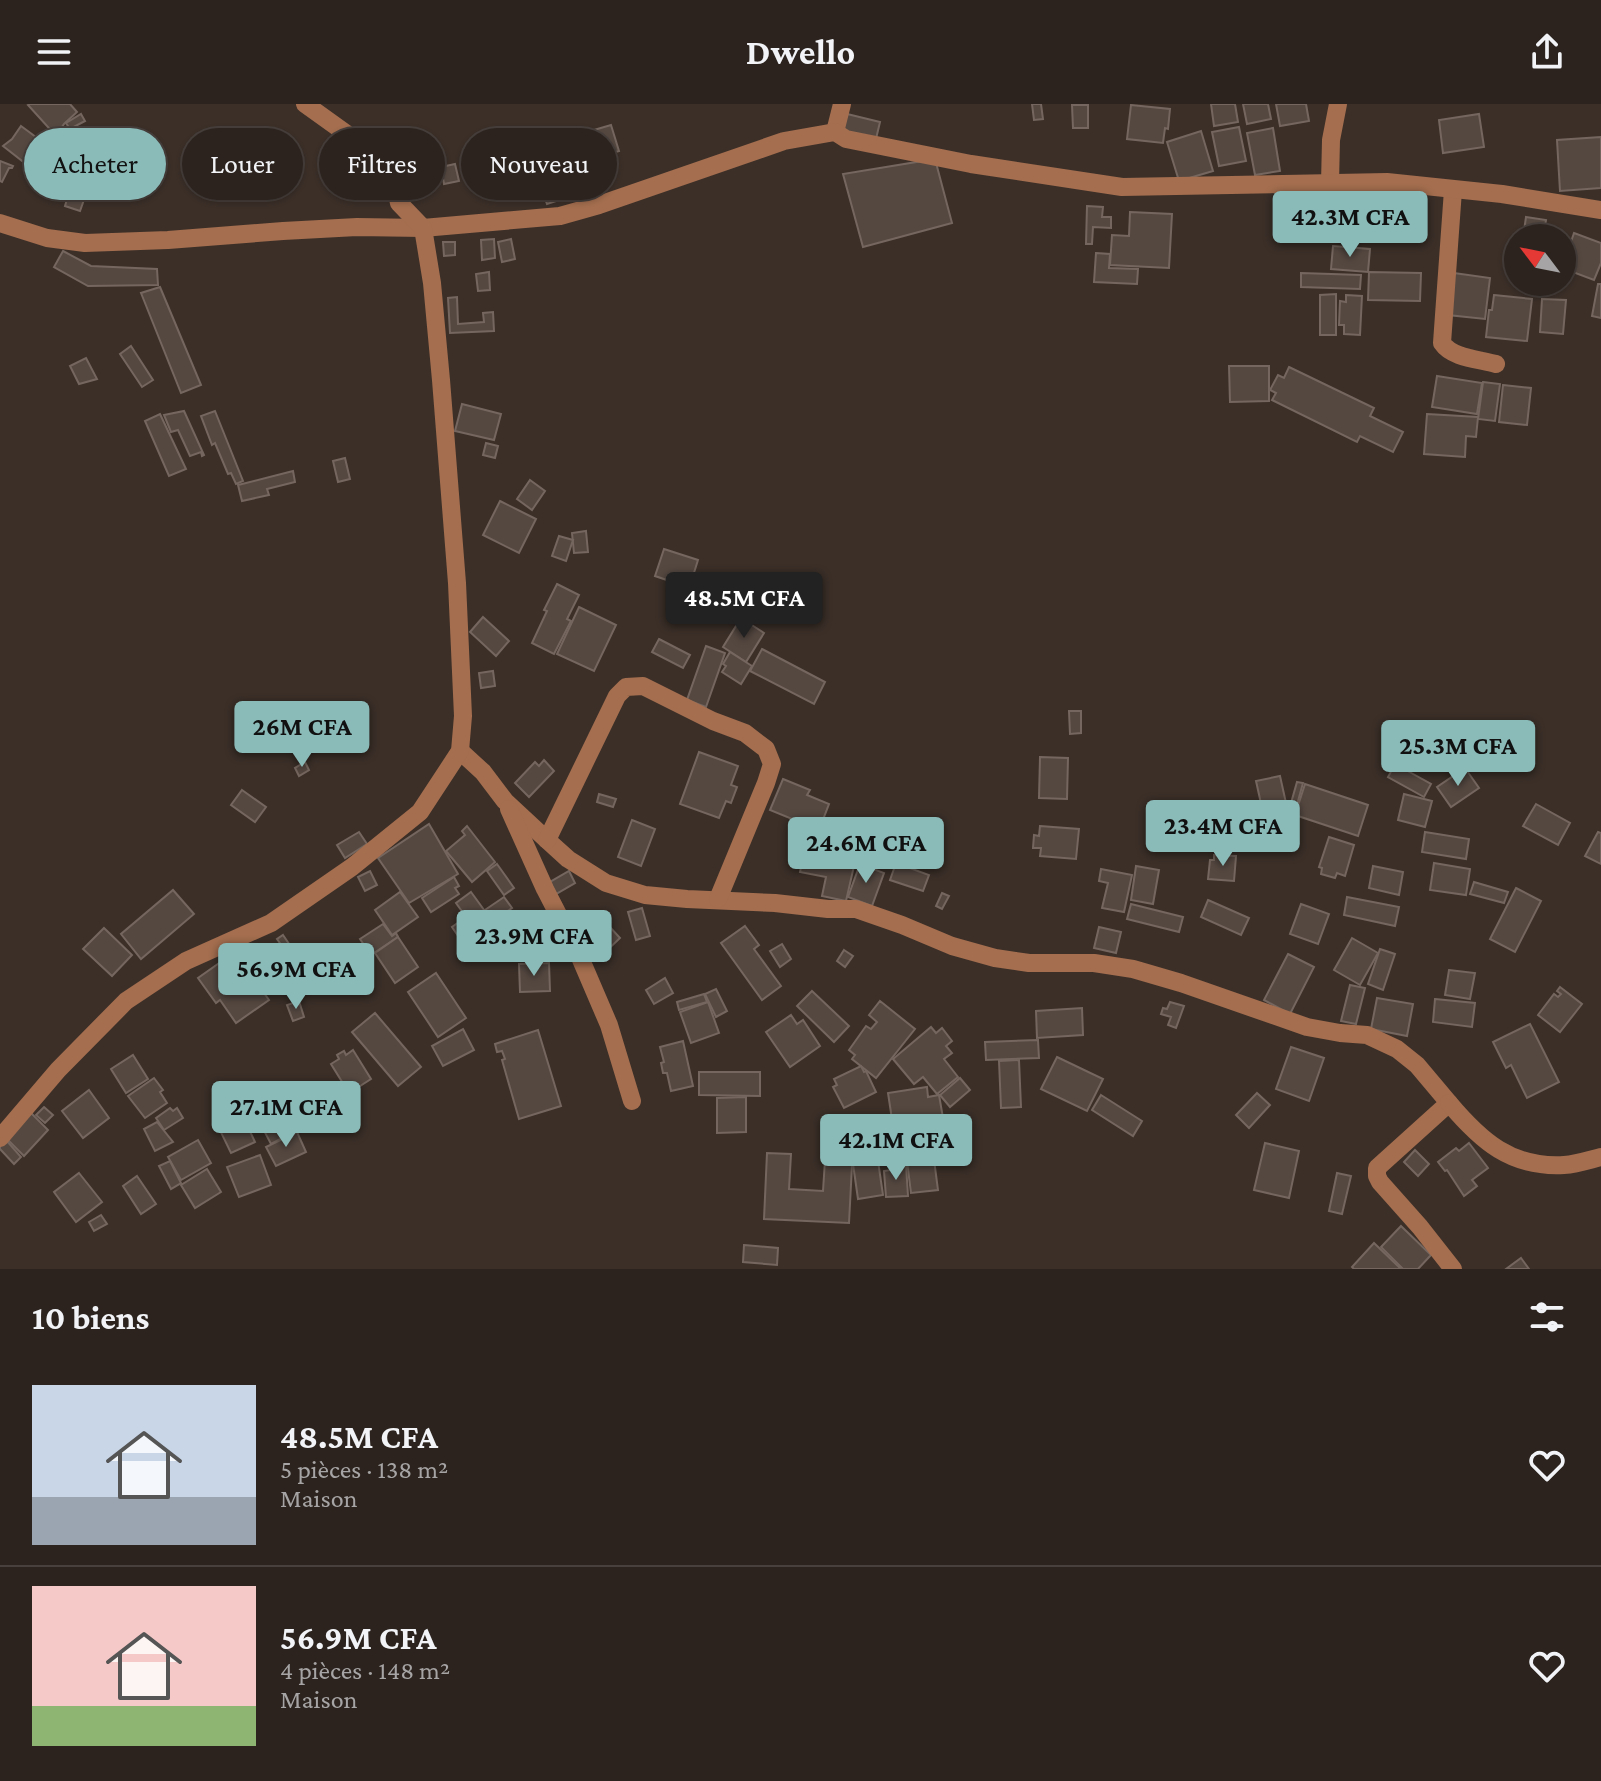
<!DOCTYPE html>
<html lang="fr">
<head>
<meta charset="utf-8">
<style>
	body { margin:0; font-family:"Crimson Pro",serif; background:#382f2b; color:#f1f3f6; height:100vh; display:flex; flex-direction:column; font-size:30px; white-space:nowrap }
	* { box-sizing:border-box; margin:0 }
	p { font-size:26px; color:#a6a4a4 }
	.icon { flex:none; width:44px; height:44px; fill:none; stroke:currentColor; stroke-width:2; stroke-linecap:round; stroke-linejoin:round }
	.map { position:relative; height:1165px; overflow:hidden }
	.side { display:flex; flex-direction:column; background:#2c231e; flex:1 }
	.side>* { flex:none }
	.guide { position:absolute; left:24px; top:24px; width:800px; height:72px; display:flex; gap:16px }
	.needle { width:52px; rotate:302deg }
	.controls { position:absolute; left:1504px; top:120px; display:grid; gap:16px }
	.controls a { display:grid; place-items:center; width:72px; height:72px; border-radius:50%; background:#2c231e; box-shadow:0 2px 6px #0004,0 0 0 2px #48403c; font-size:40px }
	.price { position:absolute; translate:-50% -68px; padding:0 18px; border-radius:8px; background:#8bbbb9; color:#111; font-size:26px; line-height:52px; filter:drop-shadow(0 2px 4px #0008) }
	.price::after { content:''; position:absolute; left:50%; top:48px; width:24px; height:18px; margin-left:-12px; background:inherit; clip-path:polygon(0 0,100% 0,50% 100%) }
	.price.selected { background:#222; color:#fff }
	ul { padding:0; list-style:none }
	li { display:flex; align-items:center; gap:24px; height:200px; padding:0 32px }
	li+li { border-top:2px solid #48403c }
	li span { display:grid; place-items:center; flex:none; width:224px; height:160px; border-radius:0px; color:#555 }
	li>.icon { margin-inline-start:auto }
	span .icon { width:96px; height:96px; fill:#fffc; stroke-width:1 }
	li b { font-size:34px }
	h2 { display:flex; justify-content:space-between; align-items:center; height:96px; padding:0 32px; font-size:34px }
	.chip { padding:0 28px; border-radius:36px; background:#2c231e; box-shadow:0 2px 6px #0004,0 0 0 2px #48403c; font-size:28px; line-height:72px }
	.chip.selected { background:#8bbbb9; color:#111 }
	header { display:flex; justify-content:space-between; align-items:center; height:104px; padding:0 32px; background:#2c231e; font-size:36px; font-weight:700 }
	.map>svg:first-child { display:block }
	.building { fill:#554841; stroke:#75675f; stroke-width:2 }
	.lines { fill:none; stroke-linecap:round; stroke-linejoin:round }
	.minor { stroke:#a46e4f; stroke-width:18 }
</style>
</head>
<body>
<header><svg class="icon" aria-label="menu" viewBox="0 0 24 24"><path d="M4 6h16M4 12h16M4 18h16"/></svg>Dwello<svg class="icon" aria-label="share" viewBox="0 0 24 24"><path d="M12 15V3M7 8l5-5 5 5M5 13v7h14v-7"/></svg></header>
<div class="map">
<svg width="1601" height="1165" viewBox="0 0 1601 1165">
	<rect width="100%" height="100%" fill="#3b2f28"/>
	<g class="building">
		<path d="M30,0H70L77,8L64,20L56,32L28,1Z"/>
		<path d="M1032,0H1041L1043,15L1034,16Z"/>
		<path d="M1211,0H1235L1238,18L1214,22Z"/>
		<path d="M1243,0H1268L1271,15L1247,20Z"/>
		<path d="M1276,0H1306L1309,17L1280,22Z"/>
		<path d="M1072,1H1088V24H1073Z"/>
		<path d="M1131,1L1170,5L1168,25L1165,24L1163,39L1127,35Z"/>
		<path d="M839,8L880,18L875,39L834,29Z"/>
		<path d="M81,10L85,17L70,25L66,19Z"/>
		<path d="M1479,10L1484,43L1443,49L1439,16Z"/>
		<path d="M611,21L619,47L602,52L594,26Z"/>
		<path d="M21,22L52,45L35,67L3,42L12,35Z"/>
		<path d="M1239,23L1246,57L1219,62L1212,28Z"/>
		<path d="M1273,24L1280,67L1255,71L1247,29Z"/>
		<path d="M1201,27L1213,67L1179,77L1167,38Z"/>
		<path d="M76,32L87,47L75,57L63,42Z"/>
		<path d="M530,32L534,47L521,51L517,36Z"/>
		<path d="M1601,33V84L1560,87L1557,36Z"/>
		<path d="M491,49L494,62L486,64L483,51Z"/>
		<path d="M582,54L590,67L582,72L574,59Z"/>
		<path d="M935,55L952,119L863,143L843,70Z"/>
		<path d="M0,57L13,62L12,64H9L2,78L0,77Z"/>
		<path d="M455,60L459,77L444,80L441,63Z"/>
		<path d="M557,81L562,95L547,100L542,86Z"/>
		<path d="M69,88L85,93L80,107L65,102Z"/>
		<rect x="1301" y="100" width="16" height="7"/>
		<path d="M1087,102L1103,103L1102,113H1111V124L1093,123L1092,140H1086Z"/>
		<path d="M1130,108L1172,110L1169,164L1110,161L1112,131L1129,132Z"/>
		<path d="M1302,108L1326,110L1325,123L1301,122Z"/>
		<path d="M1526,113L1546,116L1543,134H1523Z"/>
		<path d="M1574,129L1601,139V159L1594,176L1562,164Z"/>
		<path d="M494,135L495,154L482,156L481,136Z"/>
		<path d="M511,135L515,155L502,158L498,138Z"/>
		<path d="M443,138H455V151L444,152Z"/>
		<path d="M1333,142L1370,145L1368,168L1331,165Z"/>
		<path d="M63,147L91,162L157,165L158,181L88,182L54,163Z"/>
		<path d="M1096,149L1110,150L1109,164L1138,165L1137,180L1094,178Z"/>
		<path d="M489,168L490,186L478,187L476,170Z"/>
		<path d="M1369,168L1421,169L1420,197L1368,196Z"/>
		<path d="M1301,169L1361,171L1360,185L1301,183Z"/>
		<path d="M1454,169L1490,174L1485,215L1448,211Z"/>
		<path d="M1537,178H1555L1554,189L1536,188Z"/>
		<path d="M1598,180H1601V214L1592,212Z"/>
		<path d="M160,183L201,281L181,289L141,189Z"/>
		<path d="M1336,190V231H1320V191Z"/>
		<path d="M1346,191L1362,192L1360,231L1344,230V221H1339L1340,197L1346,198Z"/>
		<path d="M1494,191L1532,195L1527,237L1486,233L1489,206H1492Z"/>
		<path d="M457,193L458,220L484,218L483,209L493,208L494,227L450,229L448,194Z"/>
		<path d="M1542,195L1566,196L1563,230L1540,228Z"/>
		<path d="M131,242L153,276L142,283L120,250Z"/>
		<path d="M86,254L97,275L79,280L70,262Z"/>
		<path d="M1229,262H1269V297L1230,298Z"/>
		<path d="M1289,263L1374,304L1370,312L1403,328L1393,348L1360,332L1357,338L1272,296L1276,289L1270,286L1278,271L1284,274Z"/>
		<path d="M1437,272L1482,279L1477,310L1432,303Z"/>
		<path d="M1483,278L1500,280L1495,317L1478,315Z"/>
		<path d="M1503,281L1531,284L1527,321L1499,318Z"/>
		<path d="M462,300L501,310L494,336L455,327Z"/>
		<path d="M184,307L204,351L202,352L201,348L190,352L178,326L171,328L164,311Z"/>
		<path d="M215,307L243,377L236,380L231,369L228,370L215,339L212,341L201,312Z"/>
		<path d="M160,310L186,365L169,372L145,317Z"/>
		<path d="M1427,310L1478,313L1476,333L1466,332L1465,353L1424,350Z"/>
		<path d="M486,339L498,342L495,354L483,351Z"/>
		<path d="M345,354L350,375L338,378L333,357Z"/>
		<path d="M293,367L295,378L267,385L269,391L242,397L238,381Z"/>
		<path d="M530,376L545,387L532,406L517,395Z"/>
		<path d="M500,397L536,415L519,449L483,431Z"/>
		<path d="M586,427L588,448L574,449L572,429Z"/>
		<path d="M559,432L573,436L566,457L552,452Z"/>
		<path d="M664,445L698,456L693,472L715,479L711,491L655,472Z"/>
		<path d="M557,480L579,491L567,515L571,517L554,550L532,539L547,507L544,506Z"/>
		<path d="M579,503L616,521L594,567L557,550Z"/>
		<path d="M483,513L509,537L496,552L470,528Z"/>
		<path d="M741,514L764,529L746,558L723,543Z"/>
		<path d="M659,535L690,551L683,564L652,548Z"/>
		<path d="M706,542L725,549L706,603L687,596Z"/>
		<path d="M762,545L825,578L814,600L750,567Z"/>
		<path d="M730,548L752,562L741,580L722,568L726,562L723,560Z"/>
		<path d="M493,567L495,582L481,584L479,569Z"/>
		<path d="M1069,607H1081V629L1070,630Z"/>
		<path d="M699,648L738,662L731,681L737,683L731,699L726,697L719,714L680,700Z"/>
		<path d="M1040,653L1068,654L1067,695L1039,694Z"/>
		<path d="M544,656L554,667L529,693L515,679L535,658L539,662Z"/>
		<path d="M305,658L309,666L299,672L295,664Z"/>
		<path d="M1395,660L1431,680L1424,693L1388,673Z"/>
		<path d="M1465,664L1479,684L1451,703L1437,683Z"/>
		<path d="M1280,672L1286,699L1262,704L1256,677Z"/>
		<path d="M783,675L810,686L807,691L829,700L819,726L770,706Z"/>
		<path d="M1297,678L1303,679L1295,708L1289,706Z"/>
		<path d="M1305,680L1368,701L1358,732L1295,711Z"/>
		<path d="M242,686L266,703L255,718L231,701Z"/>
		<path d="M599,690L616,695L613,703L597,698Z"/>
		<path d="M1404,690L1432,697L1425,723L1398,716Z"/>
		<path d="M1536,700L1570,719L1558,741L1523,722Z"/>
		<path d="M1234,708L1239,736L1214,741L1208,713Z"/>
		<path d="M632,716L655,725L641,762L618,753Z"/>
		<path d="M429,720L458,770L409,799L378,754Z"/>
		<path d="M467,722L495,758L472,778L446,747L465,731L462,727Z"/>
		<path d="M1040,722L1079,725L1076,755L1040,752L1041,744H1033L1034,731L1039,732Z"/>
		<path d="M359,728L367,740L345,754L337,741Z"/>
		<path d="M1425,728L1469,735L1466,755L1422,748Z"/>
		<path d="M1598,728L1601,729V760L1585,752Z"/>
		<path d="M808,729L859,740L846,797L822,792L826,773L800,768Z"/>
		<path d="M1329,733L1354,741L1345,772L1337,769L1335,774L1321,770L1322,764L1319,763Z"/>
		<path d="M1214,751L1236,752L1234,777L1208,775L1210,756H1214Z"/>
		<path d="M896,759L929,771L923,787L890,776Z"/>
		<path d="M1434,759L1470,765L1466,791L1430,786Z"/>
		<path d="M497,760L514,784L504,791L487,767Z"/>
		<path d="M860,760L884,769L872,802L848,793Z"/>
		<path d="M1136,762L1159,766L1153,800L1131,796Z"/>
		<path d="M1373,762L1403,768L1399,791L1369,784Z"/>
		<path d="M1101,765L1132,771L1124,808L1102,804L1108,779L1099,777Z"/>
		<path d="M370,767L377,781L365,787L358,773Z"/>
		<path d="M569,767L575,779L556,790L550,778Z"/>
		<path d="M454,773L459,782L455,784L459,790L431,808L422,794Z"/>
		<path d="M1474,778L1508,788L1504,799L1470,790Z"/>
		<path d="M1516,784L1541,797L1515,848L1490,835Z"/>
		<path d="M173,786L194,810L141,855L121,830Z"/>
		<path d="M400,788L418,813L392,831L375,806Z"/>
		<path d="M471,788L495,821L465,842L452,823L466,813L456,799Z"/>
		<path d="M942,789L949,792L942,805L936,802Z"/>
		<path d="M504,793L512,804L493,817L485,806Z"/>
		<path d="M1347,793L1399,803L1395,822L1344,811Z"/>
		<path d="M1208,796L1249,814L1241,831L1201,813Z"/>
		<path d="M1131,800L1183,813L1179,828L1127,815Z"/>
		<path d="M1301,800L1329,810L1318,840L1290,830Z"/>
		<path d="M642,804L650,832L636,836L628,808Z"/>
		<path d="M596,808L620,834L599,854L576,828Z"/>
		<path d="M383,820L392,832L396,829L398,833L371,851L360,835Z"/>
		<path d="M745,822L759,841L754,845L781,882L762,896L721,839Z"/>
		<path d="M1099,823L1121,828L1116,849L1094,844Z"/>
		<path d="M104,824L132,851L112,872L83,845Z"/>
		<path d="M283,831L296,850L299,848L306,858L302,860L310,871L285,887L263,855L282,842L277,835Z"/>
		<path d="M398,833L418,863L395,879L375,849Z"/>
		<path d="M1352,834L1378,849L1360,881L1334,866Z"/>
		<path d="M782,840L791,855L780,863L770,847Z"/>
		<path d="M1380,845L1395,850L1383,886L1368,880Z"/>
		<path d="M844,846L853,852L845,863L837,857Z"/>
		<path d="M235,848L269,896L236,919L220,896L216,899L198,874Z"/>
		<path d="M255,850L270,873L263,878L248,855Z"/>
		<path d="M1288,850L1314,863L1290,910L1264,896Z"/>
		<path d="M549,859L550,887L520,888L519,860Z"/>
		<path d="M1449,866L1475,869L1470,895L1445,891Z"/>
		<path d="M436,869L466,914L438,933L408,888Z"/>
		<path d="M665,874L673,889L654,900L646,886Z"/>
		<path d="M1350,881L1365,884L1356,920L1341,917Z"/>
		<path d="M1560,883L1582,900L1560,928L1538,911L1554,890L1558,893L1561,890L1557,887Z"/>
		<path d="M716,885L727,907L716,913L705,890Z"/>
		<path d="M812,887L849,922L834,938L797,902Z"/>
		<path d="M704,890L707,898L679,906L677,898Z"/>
		<path d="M1377,894L1413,900L1407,932L1371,925Z"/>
		<path d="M1435,895L1475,899L1472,923L1433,918Z"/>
		<path d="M299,897L304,913L293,917L287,901Z"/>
		<path d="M880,897L915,925L876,974L852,955L855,951L849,946L866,922L871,925L877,918L869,911Z"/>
		<path d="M708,898L719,929L691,939L680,908Z"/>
		<path d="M1170,898L1184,902L1176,924L1168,921L1171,913L1161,910L1163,904L1167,905Z"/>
		<path d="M1082,904L1083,931L1037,934L1036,907Z"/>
		<path d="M375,909L421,963L398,982L352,928Z"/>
		<path d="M791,911L797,920L803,916L820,942L790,963L766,928Z"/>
		<path d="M1530,920L1559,978L1527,994L1511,961L1506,964L1493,938Z"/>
		<path d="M931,923L936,929L942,924L952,937L946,942L952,949L944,955L958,973L937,990L923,973L914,980L893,955Z"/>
		<path d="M463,925L474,946L443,962L432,942Z"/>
		<path d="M538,926L561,1002L519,1015L502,956L505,955L502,947L497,948L495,940Z"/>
		<path d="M1038,936L1039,954L986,956L985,938Z"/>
		<path d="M683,937L693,982L671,987L667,969H663L661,959L664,958L660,943Z"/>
		<path d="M1291,943L1324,954L1309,997L1276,985Z"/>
		<path d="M353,946L371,975L349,989L331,960L339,955L337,951L344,947L346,951Z"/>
		<path d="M133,951L148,975L126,989L111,965Z"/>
		<path d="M1057,953L1103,975L1087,1007L1041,985Z"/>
		<path d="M1019,956L1021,1003L1001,1004L999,957Z"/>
		<path d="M861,962L864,968L866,967L876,988L844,1004L833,983L837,981L834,975Z"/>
		<path d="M699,968H760V992L699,991Z"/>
		<path d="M154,974L163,986L160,988L167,999L145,1014L128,992Z"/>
		<path d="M960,974L970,986L950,1003L940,991Z"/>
		<path d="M927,983L928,993L939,991L943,1014L893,1022L888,989Z"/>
		<path d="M89,986L109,1014L83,1034L62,1007Z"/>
		<path d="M1257,989L1270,1001L1249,1024L1236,1011Z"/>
		<path d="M1101,991L1142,1017L1133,1032L1092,1006Z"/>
		<path d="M746,993V1028L717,1029V994Z"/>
		<path d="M246,994L251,1006L243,1010L237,999Z"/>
		<path d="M238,1002L255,1038L231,1049L214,1014Z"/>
		<path d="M44,1003L53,1011L45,1019L36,1011Z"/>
		<path d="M170,1004L173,1007L177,1004L183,1014L164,1026L156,1014Z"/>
		<path d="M30,1008L48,1026L24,1052L6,1034Z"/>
		<path d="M276,1011L286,1032L271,1040L260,1019Z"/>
		<path d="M157,1018L173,1038L155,1047L144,1025Z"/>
		<path d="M297,1028L306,1048L276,1062L266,1043Z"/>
		<path d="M833,1030L850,1031V1041L832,1040Z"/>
		<path d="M6,1036L21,1053L14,1060L0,1045V1042Z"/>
		<path d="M198,1036L211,1059L181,1076L168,1053Z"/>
		<path d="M1265,1039L1299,1047L1289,1094L1254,1086Z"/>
		<path d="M1469,1039L1488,1064L1472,1076L1477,1082L1464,1092L1447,1066L1445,1067L1438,1058L1456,1044L1459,1047Z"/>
		<path d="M932,1040L938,1086L911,1089L906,1049L917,1047L916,1042Z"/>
		<path d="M826,1041L853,1042L849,1119L764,1115L767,1049L791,1050L789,1085L823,1087Z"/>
		<path d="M1415,1046L1429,1060L1418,1072L1404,1058Z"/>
		<path d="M260,1051L271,1081L239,1093L227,1063Z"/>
		<path d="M170,1057L181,1079L171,1085L159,1062Z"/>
		<path d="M878,1057L883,1091L858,1095L853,1060Z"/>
		<path d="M906,1061L908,1092L886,1093L884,1067L891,1066L890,1062Z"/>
		<path d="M207,1065L221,1088L195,1104L181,1081Z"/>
		<path d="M79,1069L102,1098L76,1118L54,1088Z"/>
		<path d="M1337,1069L1351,1072L1342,1110L1329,1107Z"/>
		<path d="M137,1072L156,1100L141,1110L123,1082Z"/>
		<path d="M101,1111L107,1120L94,1127L89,1118Z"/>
		<path d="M1401,1122L1431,1151L1418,1165H1403L1381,1143Z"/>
		<path d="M1374,1139L1401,1165H1354L1352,1163Z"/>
		<path d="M744,1141L778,1144L777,1161L743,1158Z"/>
		<path d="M1521,1154L1529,1165H1506Z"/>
	</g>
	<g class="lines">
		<g class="minor">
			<path d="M835,28L842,0"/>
			<path d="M1330,79L1331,36L1338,0"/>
			<path d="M1453,86L1442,239C1452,254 1478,255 1496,260"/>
			<path d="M0,119L47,134L85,139L168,136L283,127L357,123L423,124L560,112L599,101L784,37L835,28L846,35L971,60L1122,83L1387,78L1502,90L1601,106"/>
			<path d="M460,647L483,668L505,697L547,736L568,755L606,779L645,791L687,795L775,799L828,805H856L902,821L952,842L995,854L1029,859H1094L1133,865L1181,879L1307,923L1340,929L1367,931L1397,945L1417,961L1449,999L1377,1064V1072L1380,1078L1420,1123L1453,1165"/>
			<path d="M509,705L545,785L579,851L609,921L632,997"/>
			<path d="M547,736L617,592L626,583L643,582L713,617L745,629L766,645L772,660L766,679L718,795"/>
			<path d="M1449,999C1481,1037 1511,1064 1564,1061C1577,1060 1589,1056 1601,1053"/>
			<path d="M0,1034L58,966L126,897L186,857L271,819L352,763L420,708L460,647L463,612L457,479L441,276L432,179L423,124L399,99L396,85L358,38L305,0"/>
		</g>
	</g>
</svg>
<div class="controls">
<a><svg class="needle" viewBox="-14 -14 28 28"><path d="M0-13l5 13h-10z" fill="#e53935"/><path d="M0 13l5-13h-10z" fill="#a6a4a4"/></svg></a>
</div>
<b class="price" style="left:1350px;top:155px">42.3M CFA</b>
<b class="price selected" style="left:744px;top:536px">48.5M CFA</b>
<b class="price" style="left:302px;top:665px">26M CFA</b>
<b class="price" style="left:1458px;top:684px">25.3M CFA</b>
<b class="price" style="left:1223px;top:764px">23.4M CFA</b>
<b class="price" style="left:866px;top:781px">24.6M CFA</b>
<b class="price" style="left:534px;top:874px">23.9M CFA</b>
<b class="price" style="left:296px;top:907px">56.9M CFA</b>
<b class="price" style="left:286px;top:1045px">27.1M CFA</b>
<b class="price" style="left:896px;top:1078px">42.1M CFA</b>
<div class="guide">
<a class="chip selected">Acheter</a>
<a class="chip">Louer</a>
<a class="chip">Filtres</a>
<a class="chip">Nouveau</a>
</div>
</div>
<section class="side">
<h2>10 biens<svg class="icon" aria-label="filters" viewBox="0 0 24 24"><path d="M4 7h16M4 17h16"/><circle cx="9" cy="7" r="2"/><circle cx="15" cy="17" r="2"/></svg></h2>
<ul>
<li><span style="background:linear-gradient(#c9d6e8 70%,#9aa5b1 0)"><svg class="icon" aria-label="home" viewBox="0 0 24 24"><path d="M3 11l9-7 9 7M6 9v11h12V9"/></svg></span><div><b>48.5M CFA</b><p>5 pièces · 138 m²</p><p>Maison</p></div><svg class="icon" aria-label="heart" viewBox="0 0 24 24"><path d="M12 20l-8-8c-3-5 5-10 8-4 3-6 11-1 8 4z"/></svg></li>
<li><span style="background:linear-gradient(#f6c9c9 75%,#8fb573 0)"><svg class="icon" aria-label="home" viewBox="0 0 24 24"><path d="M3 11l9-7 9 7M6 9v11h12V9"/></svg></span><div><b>56.9M CFA</b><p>4 pièces · 148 m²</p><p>Maison</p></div><svg class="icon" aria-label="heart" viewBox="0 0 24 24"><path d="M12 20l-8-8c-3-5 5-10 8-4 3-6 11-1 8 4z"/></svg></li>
</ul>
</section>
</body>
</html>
